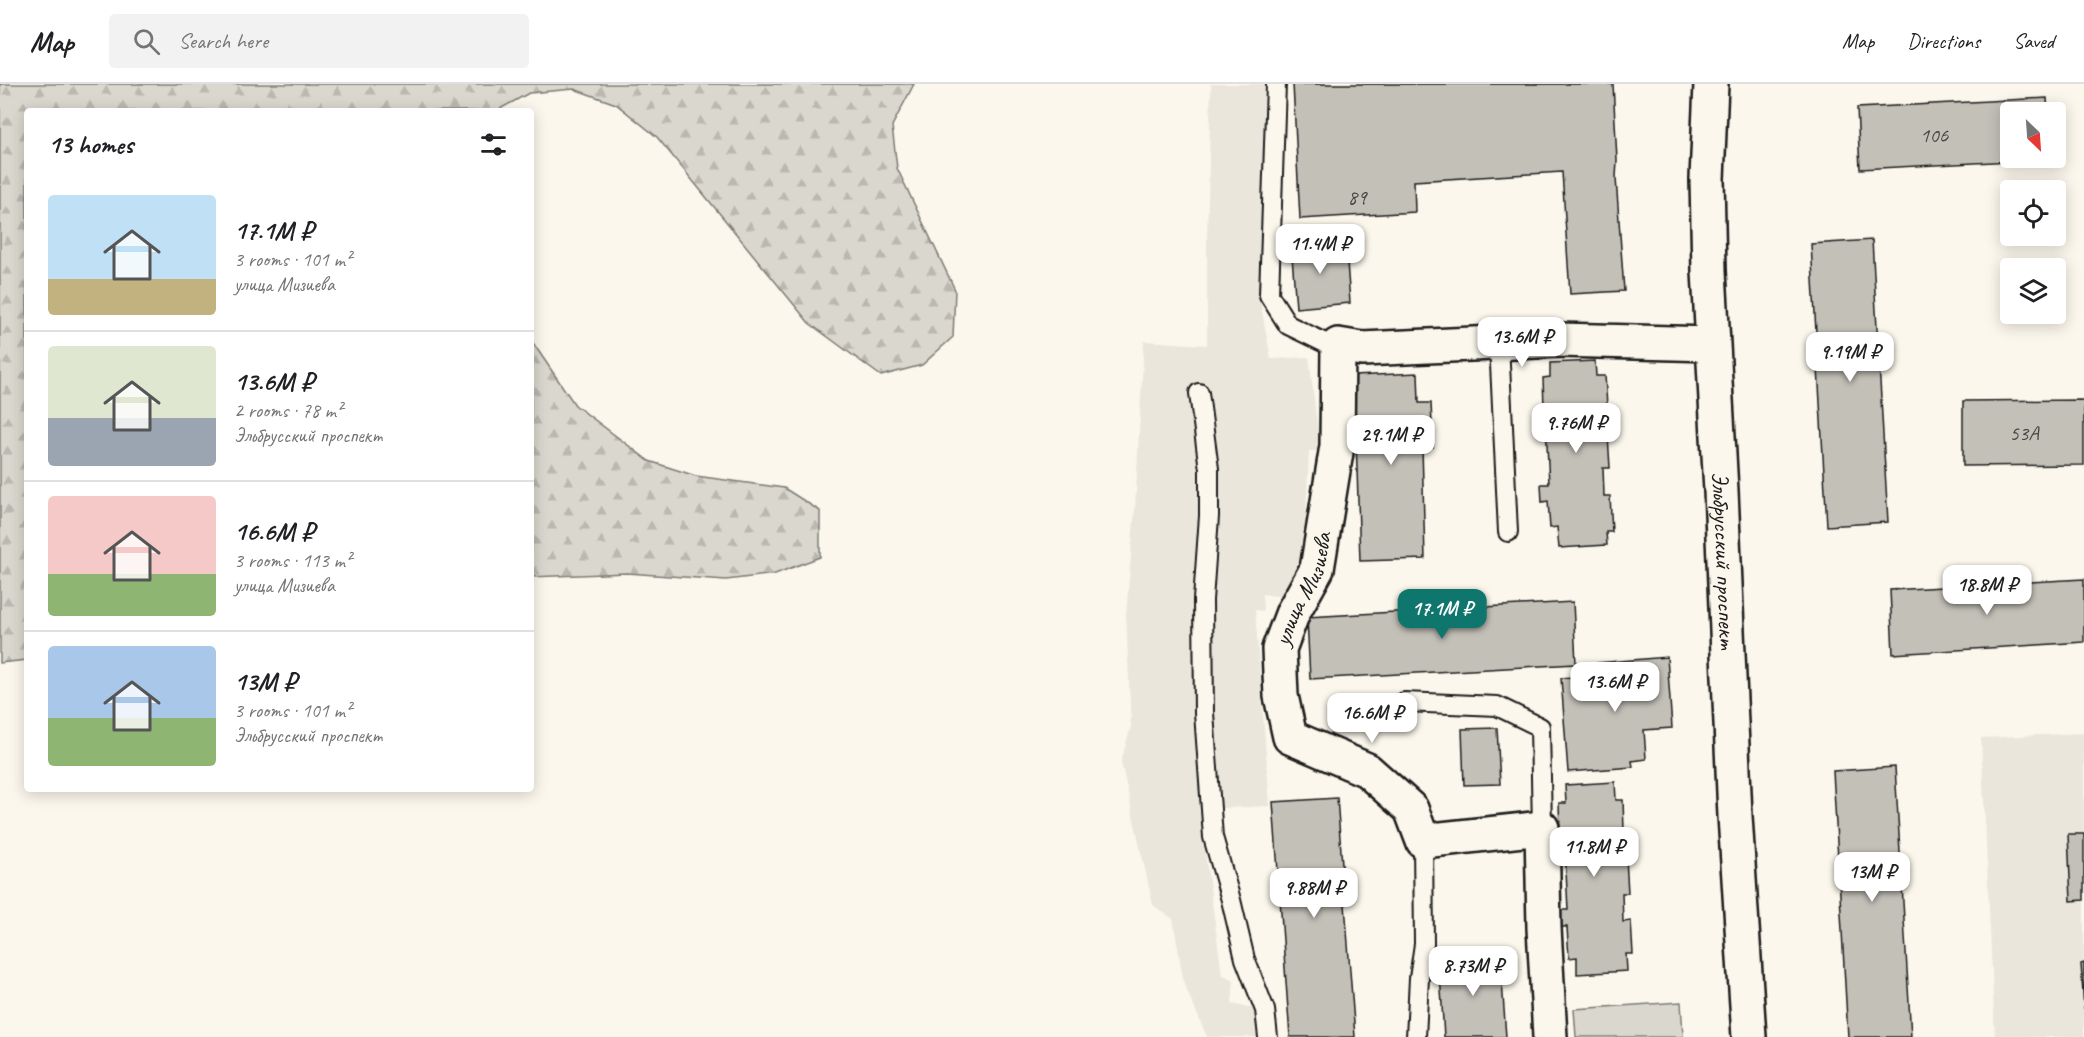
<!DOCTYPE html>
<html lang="en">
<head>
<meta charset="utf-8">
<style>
	body { margin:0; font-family:Caveat,sans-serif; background:#f2f2f2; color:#202124; height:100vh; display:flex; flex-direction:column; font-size:22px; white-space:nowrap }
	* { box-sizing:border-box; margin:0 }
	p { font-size:20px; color:#757577 }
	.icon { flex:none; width:33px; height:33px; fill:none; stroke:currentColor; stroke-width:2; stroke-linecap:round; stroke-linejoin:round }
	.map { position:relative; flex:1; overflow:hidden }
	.drawer { position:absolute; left:24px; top:24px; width:510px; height:684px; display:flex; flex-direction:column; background:#fff; border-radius:6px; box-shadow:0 3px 15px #0003 }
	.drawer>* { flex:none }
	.needle { width:39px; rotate:155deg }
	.fabs { position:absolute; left:2000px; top:18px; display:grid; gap:12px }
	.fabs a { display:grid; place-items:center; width:66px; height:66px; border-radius:6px; background:#fff; box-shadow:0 3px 15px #0003; font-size:30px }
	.price { position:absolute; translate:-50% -51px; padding:0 14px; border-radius:12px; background:#fff; color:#222; font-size:20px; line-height:39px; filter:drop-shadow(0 2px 3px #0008) }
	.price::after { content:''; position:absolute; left:50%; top:36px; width:18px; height:14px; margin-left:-9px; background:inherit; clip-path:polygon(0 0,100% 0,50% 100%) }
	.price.active { background:#0f766e; color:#fff }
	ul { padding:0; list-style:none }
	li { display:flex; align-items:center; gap:18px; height:150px; padding:0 24px }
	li+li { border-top:2px solid #e0e0e0 }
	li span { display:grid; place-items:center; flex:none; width:168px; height:120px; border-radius:6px; color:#555 }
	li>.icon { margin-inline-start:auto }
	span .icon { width:72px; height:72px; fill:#fffc; stroke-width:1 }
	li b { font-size:26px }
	h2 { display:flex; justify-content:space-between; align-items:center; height:72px; padding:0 24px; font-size:26px }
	header { display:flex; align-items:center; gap:36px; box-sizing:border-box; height:84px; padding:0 30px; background:#fff; border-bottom:2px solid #e0e0e0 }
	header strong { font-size:28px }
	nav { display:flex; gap:33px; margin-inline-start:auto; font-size:21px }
	.search { width:420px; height:54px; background:#f2f2f2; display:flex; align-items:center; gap:15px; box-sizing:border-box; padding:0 21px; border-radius:6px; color:#757577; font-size:22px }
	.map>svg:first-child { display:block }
	.built { fill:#eae6dc }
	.grass { fill:#dad7ce; stroke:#7b7a75; stroke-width:1.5 }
	.forest { fill:url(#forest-firs); stroke:#7b7a75; stroke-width:1.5 }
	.building { fill:#c3c0b8; stroke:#1c1c1c; stroke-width:1.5 }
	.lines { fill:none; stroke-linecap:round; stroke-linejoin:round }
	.lane-casing { stroke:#1c1c1c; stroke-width:22 }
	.street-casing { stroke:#1c1c1c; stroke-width:38 }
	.primary-casing { stroke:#1c1c1c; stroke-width:38 }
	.lane { stroke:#fbf7ec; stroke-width:18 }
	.street { stroke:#fbf7ec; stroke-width:33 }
	.primary { stroke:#fbf7ec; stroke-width:33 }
	.labels { text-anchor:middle; stroke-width:4.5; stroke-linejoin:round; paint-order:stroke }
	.number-label { font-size:21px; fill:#464543 }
	.street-label { font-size:24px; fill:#1c1c1c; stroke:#fbf7ec }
</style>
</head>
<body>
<header>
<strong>Map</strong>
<div class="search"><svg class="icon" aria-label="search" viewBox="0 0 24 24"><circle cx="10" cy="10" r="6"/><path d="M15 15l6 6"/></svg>Search here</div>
<nav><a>Map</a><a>Directions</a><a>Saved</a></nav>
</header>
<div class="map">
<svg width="2084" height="953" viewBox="0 0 2084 953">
	<defs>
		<pattern id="forest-firs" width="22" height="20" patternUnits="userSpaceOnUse" patternTransform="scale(1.5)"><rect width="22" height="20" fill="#dad7ce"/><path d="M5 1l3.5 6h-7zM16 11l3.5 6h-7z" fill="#bab8b0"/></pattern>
	</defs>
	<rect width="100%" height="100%" fill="#fbf7ec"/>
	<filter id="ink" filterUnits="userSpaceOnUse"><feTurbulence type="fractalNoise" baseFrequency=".0167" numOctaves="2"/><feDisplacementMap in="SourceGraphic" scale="12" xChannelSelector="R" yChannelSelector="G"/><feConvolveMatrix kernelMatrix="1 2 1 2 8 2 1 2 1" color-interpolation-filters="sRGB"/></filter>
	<g filter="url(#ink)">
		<g class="built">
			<path d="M1211,0H1264L1266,71L1261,222L1271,275L1309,273L1320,367H1309L1306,430L1293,514L1262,510L1263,527L1255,526L1270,722L1199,725L1222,890L1234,896L1232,920L1257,925L1260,953H1207L1184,900L1173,835L1153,821L1121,678L1131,642L1126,531L1135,424L1144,257L1207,261V154Z"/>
			<path d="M2084,649V953H1995L1981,654Z"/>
		</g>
		<path class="grass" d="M1681,918L1683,953H1576L1574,925Z"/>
		<g class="forest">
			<path d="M0,0H914L892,42L897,84L955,206L953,253L922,281L881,292L809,239L657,53L616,20L574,5L529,9L496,27H27V576L0,579Z"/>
			<path d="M531,256L575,321L649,377L696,392L784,404L820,427V473L775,490L726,496L627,489L531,493Z"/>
		</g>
		<g class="building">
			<path d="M1293,0H1613L1617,76L1616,94L1624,207L1570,210L1562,88L1414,97L1415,128L1300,135Z"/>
			<path d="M2047,14L2048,28H2010V74H2050V75L1860,85L1857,24Z"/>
			<path d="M1321,156V166L1346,164L1350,219L1296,224L1291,159Z"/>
			<path d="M1872,156L1888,438L1827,442L1811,160Z"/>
			<path d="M1595,277L1596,292H1605L1607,322L1600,323L1602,351H1608L1610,384H1603L1604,412H1610L1612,448H1606L1607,461L1559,464L1557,443L1550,444L1548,417L1542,418L1541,400H1549L1546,340H1539L1537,323H1544L1543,294L1550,293V279Z"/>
			<path d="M1418,289L1419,319H1431L1433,363H1422L1425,475L1360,477L1354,292Z"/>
			<path d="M2084,316V381L1963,382V317Z"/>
			<path d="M2084,495V558L1893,570L1890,506Z"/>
			<path d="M1573,518L1576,580L1310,595L1307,533Z"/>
			<path d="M1667,573L1672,644L1644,646L1646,675L1632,677L1633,683L1568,688L1561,594L1598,591L1597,579Z"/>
			<path d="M1497,644L1500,700L1464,701L1462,645Z"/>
			<path d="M1895,683L1911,953H1848L1833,687Z"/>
			<path d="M1615,698L1616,716H1623L1624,747H1617L1619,775L1626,774L1628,809H1622L1623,838L1631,837L1633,870H1626L1627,887L1577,890V873L1569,874L1567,843H1560V826H1568L1565,767L1556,768L1555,749H1560L1559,719H1566L1565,701Z"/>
			<path d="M1337,714L1355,953H1290L1273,718Z"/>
			<path d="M2068,750H2084V816L2071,817Z"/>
			<path d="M1500,870L1506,953H1444L1439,874Z"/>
			<path d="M2084,879V925L2081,880Z"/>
		</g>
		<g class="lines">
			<defs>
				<g id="lane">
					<path d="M1276,0L1269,211L1288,241L1323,258L1338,261"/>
					<path d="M1499,259L1508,448"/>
					<path d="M1199,309L1209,385V432L1203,516L1204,629L1213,753L1231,816L1245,875L1265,926L1268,953"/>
					<path d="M1404,618L1497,622L1540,643L1542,744"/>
					<path d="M1416,953L1419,894L1424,860L1423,757"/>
				</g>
				<g id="street">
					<path id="s1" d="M1550,953L1544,844L1542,744L1423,757L1411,725L1367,686L1290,653L1281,612L1279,565L1293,528L1317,485L1337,362L1338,261L1362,265L1559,256L1712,260"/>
				</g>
				<g id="primary">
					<path id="s2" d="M1711,0L1707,95L1709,187L1721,407L1735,732L1749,953"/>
				</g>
			</defs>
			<use href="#lane" class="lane-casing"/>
			<use href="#street" class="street-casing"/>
			<use href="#primary" class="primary-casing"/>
			<use href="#lane" class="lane"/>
			<use href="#street" class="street"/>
			<use href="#primary" class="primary"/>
		</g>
	</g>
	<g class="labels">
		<g class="number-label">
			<text x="1934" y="58">106</text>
			<text x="1357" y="120">89</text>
			<text x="2024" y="356">53А</text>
		</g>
		<g class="street-label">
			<text dy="8" stroke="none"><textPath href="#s2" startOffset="477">Эльбрусский проспект</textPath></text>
			<text dy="8" stroke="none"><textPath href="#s1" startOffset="660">улица Мизиева</textPath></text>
		</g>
	</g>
</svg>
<div class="fabs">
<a><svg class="needle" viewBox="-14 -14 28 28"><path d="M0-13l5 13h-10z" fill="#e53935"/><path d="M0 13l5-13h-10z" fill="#757577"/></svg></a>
<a><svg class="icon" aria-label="locate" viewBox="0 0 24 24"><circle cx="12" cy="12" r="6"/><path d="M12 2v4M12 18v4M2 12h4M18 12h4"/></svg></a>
<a><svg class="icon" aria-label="layers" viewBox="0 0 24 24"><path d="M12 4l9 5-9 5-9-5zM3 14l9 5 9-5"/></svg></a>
</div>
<b class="price" style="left:1320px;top:191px">11.4M ₽</b>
<b class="price" style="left:1522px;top:284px">13.6M ₽</b>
<b class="price" style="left:1850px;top:299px">9.19M ₽</b>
<b class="price" style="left:1576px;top:370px">9.76M ₽</b>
<b class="price" style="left:1391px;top:382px">29.1M ₽</b>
<b class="price" style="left:1987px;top:532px">18.8M ₽</b>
<b class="price active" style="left:1442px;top:556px">17.1M ₽</b>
<b class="price" style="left:1615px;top:629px">13.6M ₽</b>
<b class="price" style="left:1372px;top:660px">16.6M ₽</b>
<b class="price" style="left:1594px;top:794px">11.8M ₽</b>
<b class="price" style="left:1872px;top:819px">13M ₽</b>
<b class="price" style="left:1314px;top:835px">9.88M ₽</b>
<b class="price" style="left:1473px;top:913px">8.73M ₽</b>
<section class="drawer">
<h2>13 homes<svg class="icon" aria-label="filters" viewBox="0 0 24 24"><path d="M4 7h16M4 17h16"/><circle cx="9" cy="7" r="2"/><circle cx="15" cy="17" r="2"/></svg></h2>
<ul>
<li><span style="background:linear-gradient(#bfe0f5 70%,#c2b280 0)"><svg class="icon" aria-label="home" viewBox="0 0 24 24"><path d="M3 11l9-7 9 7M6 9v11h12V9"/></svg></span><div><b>17.1M ₽</b><p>3 rooms · 101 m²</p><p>улица Мизиева</p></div></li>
<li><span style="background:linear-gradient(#dfe7d0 60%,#9aa5b1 0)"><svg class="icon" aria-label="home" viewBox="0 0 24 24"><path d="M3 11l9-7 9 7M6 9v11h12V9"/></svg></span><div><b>13.6M ₽</b><p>2 rooms · 78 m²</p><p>Эльбрусский проспект</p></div></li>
<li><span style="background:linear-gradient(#f6c9c9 65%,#8fb573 0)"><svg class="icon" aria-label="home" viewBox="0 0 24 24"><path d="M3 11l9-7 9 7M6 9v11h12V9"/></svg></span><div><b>16.6M ₽</b><p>3 rooms · 113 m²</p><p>улица Мизиева</p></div></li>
<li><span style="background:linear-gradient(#a9c7e8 60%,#8fb573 0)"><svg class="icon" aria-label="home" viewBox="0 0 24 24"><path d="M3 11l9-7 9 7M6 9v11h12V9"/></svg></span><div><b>13M ₽</b><p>3 rooms · 101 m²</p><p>Эльбрусский проспект</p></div></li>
</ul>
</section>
</div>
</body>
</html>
